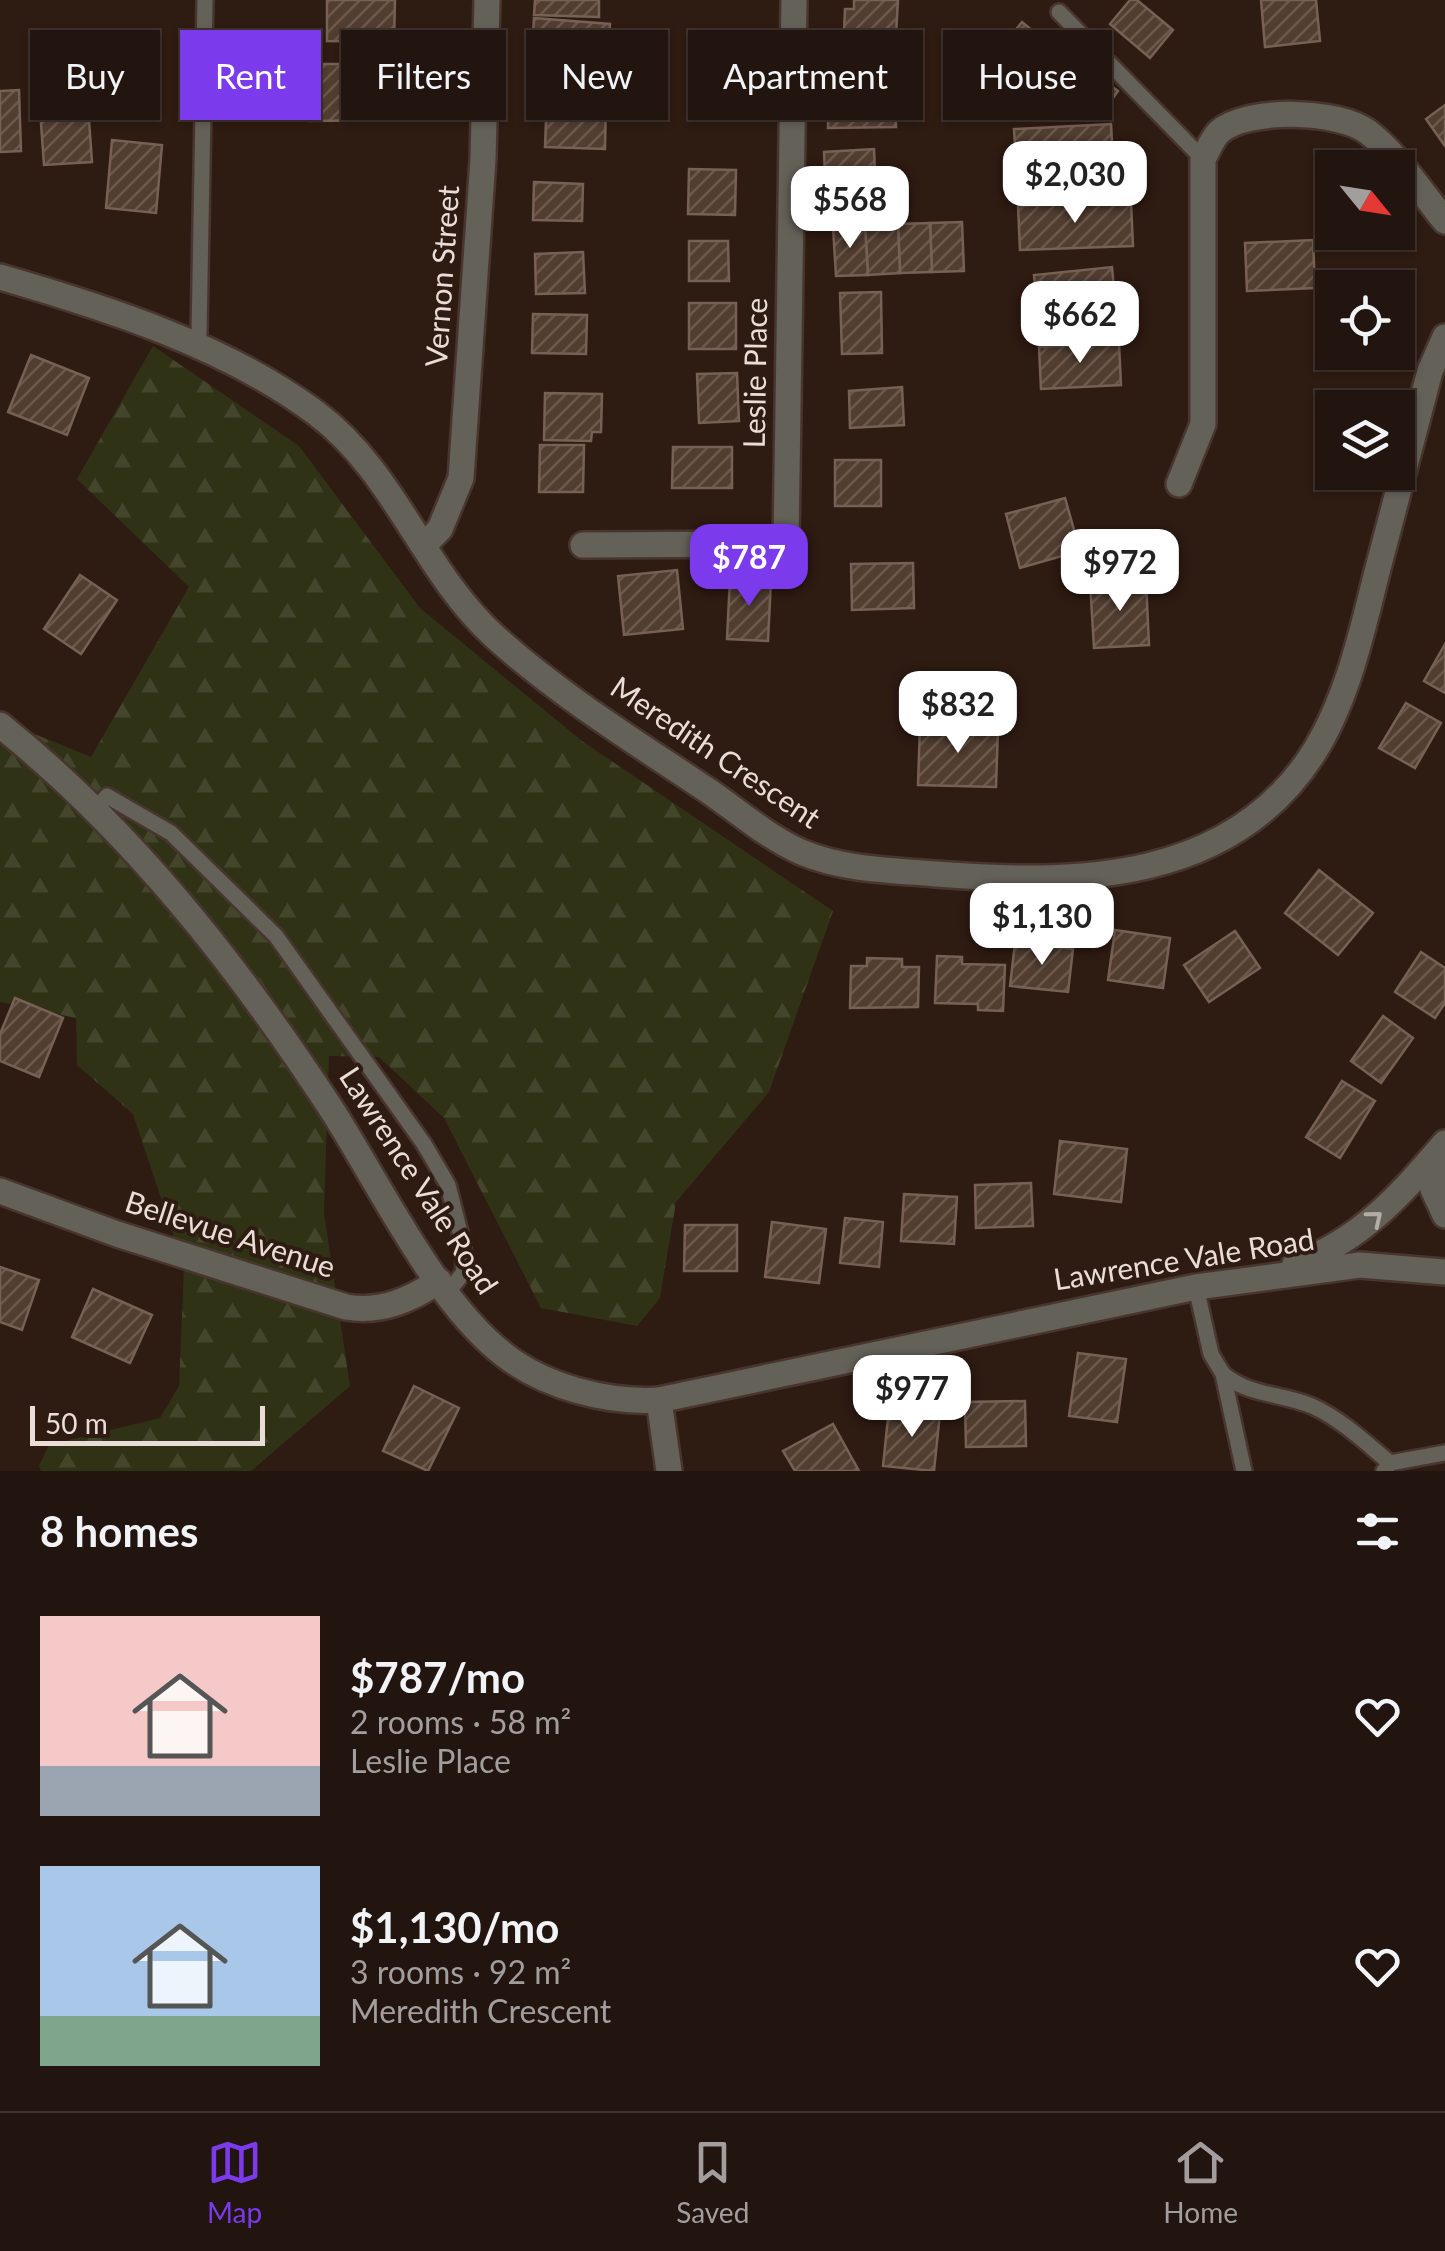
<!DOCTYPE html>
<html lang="en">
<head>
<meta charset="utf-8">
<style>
	body { margin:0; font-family:Lato,sans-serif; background:#2e211c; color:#f1f3f6; height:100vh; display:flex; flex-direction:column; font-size:38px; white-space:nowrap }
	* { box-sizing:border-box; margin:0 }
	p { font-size:32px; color:#a29e9e }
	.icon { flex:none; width:55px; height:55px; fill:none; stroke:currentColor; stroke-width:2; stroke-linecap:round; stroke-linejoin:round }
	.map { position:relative; height:1471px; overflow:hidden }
	.details { display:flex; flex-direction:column; background:#22140e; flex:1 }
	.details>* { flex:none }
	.top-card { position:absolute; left:30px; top:30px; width:1385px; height:90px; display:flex; gap:20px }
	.needle { width:65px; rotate:120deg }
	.fabs { position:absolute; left:1315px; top:150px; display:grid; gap:20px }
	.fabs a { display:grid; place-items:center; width:100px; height:100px; border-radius:0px; background:#22140e; box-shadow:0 2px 8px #0004,0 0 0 2px #3f332e; font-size:50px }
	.scale { position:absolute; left:30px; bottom:25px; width:235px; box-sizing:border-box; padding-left:10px; border:5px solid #eaddd7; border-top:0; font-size:28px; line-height:35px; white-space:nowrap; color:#eaddd7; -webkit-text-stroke:8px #2e1b12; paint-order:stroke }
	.price { position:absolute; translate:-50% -85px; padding:0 22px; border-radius:20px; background:#fff; color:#222; font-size:32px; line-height:65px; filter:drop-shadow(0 2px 5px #0008) }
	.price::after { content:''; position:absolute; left:50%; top:60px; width:30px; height:22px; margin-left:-15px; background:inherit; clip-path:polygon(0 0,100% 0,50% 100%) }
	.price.active { background:#7c3aed; color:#fff }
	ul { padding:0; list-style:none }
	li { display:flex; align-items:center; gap:30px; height:250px; padding:0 40px }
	li span { display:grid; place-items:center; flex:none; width:280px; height:200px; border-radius:0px; color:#555 }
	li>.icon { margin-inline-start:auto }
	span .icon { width:120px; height:120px; fill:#fffc; stroke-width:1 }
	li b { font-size:42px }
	h2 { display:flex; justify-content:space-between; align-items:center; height:120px; padding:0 40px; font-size:42px }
	.chip { padding:0 35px; border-radius:0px; background:#22140e; box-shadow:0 2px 8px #0004,0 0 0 2px #3f332e; font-size:35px; line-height:90px }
	.chip.active { background:#7c3aed; color:#fff }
	.tabs { display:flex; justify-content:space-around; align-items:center; height:140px; border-top:2px solid #3f332e; background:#22140e; font-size:28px; color:#a29e9e }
	.tabs a { display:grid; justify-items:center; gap:5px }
	.tabs .active { color:#7c3aed }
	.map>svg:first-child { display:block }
	.forest { fill:url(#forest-firs) }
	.building { fill:url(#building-hatch); stroke:#766154; stroke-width:2.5 }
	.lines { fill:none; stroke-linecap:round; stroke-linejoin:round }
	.service-casing { stroke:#48362e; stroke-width:20 }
	.minor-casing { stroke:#48362e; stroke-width:30 }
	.tertiary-casing { stroke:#48362e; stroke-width:30 }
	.service { stroke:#646158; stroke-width:15 }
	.minor { stroke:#646158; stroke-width:25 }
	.tertiary { stroke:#646158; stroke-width:25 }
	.oneway { stroke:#b4aba4 }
	.labels { text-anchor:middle; stroke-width:8; stroke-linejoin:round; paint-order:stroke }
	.street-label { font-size:30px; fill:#eaddd7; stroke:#2e1b12 }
</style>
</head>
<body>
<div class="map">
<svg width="1445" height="1471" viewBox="0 0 1445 1471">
	<defs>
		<pattern id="forest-firs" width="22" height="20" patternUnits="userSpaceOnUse" patternTransform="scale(2.5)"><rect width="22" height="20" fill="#303216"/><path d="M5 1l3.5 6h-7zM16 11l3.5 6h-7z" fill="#44462c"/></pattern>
		<pattern id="building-hatch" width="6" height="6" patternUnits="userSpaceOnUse" patternTransform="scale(2.5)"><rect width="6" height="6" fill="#523e31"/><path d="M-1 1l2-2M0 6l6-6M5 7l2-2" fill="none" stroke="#6b594e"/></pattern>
	</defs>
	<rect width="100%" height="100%" fill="#2e1b12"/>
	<path class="forest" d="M153,346L299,446L420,608L582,741L833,911L769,1092L676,1202L660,1298L637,1326L541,1308L444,1118L379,1057L329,1056L324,1213L350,1386L251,1471H41L39,1466L49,1445L160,1418L179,1386L184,1267L133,1114L77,1065L76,1018L0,1002V720L91,757L189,587L77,479Z"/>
	<g class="building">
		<path d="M327,0H395L394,42L327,41Z"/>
		<path d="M535,0H599V17L534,15Z"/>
		<path d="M854,0H898L896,35L844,33L845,9H854Z"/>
		<path d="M1130,0H1137L1173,30L1150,58L1110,24Z"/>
		<path d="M1261,0H1316L1320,41L1265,47Z"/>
		<path d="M534,18L610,24L607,71L531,65Z"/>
		<path d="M1022,22L1052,47L1017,90L987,65Z"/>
		<path d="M309,64H391V120L309,121Z"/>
		<path d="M1085,67L1118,91L1102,113L1069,90Z"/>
		<path d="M895,75L896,127L828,128V98H866V76Z"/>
		<path d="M19,90L21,151L0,152V91Z"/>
		<path d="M87,92L92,162L44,165L39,96Z"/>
		<path d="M547,97L606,98L605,149L545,147Z"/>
		<path d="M1445,105V146L1426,119Z"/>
		<path d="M1111,124L1114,176L1017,181L1014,129Z"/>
		<path d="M112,140L162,145L156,213L106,208Z"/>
		<path d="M874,149L876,196L826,199L824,152Z"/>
		<path d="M689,169L736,170L735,215L688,214Z"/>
		<path d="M534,182L583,184L582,221L533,220Z"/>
		<path d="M1131,202L1133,246L1020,250L1018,206Z"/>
		<path d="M962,222L964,271L932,272L930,223Z"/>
		<path d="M930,223L932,272L900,273L898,224Z"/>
		<path d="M898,224L900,273L868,275L865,226Z"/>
		<path d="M865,226L868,275L836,276L833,227Z"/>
		<path d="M1313,240L1315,288L1247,291L1245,243Z"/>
		<path d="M689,241H728L729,281H689Z"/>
		<path d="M583,252L585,293L536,294L535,254Z"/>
		<path d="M1112,267L1117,321L1039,329L1034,275Z"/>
		<path d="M881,292L882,353L842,354L840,293Z"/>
		<rect x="689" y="303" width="47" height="46"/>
		<path d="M533,314L587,315L586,354L532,353Z"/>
		<path d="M1119,343L1121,385L1041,389L1039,347Z"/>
		<path d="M31,355L89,378L67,435L8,412Z"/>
		<path d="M737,373L739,421L699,423L697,374Z"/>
		<path d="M902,387L904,425L850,428L849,391Z"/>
		<path d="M545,393L602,394L601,432H592L591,441L544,440Z"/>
		<path d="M540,445H584L583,492H539Z"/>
		<path d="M673,447H732V488H672Z"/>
		<rect x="835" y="460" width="46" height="46"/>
		<path d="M1065,498L1080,551L1020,568L1006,514Z"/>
		<path d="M913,563L914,608L852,610L851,564Z"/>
		<path d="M677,570L683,629L624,635L618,576Z"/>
		<path d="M80,575L117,600L81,654L44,629Z"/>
		<path d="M730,578L771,580L768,641L727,639Z"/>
		<path d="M1146,580L1149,645L1094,648L1090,582Z"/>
		<path d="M1445,644V693L1424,681Z"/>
		<path d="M1406,703L1441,723L1415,768L1379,748Z"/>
		<path d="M920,724L998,727L996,787L918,785Z"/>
		<path d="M1319,870L1373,913L1338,955L1285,913Z"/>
		<path d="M1115,930L1170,938L1163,988L1108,980Z"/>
		<path d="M1235,931L1260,968L1209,1002L1184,965Z"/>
		<path d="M1015,943L1073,949L1068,992L1010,986Z"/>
		<path d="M1421,952L1445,968V1003L1435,1018L1395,992Z"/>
		<path d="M937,956L962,957V964L1005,965L1003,1011L978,1010V1004L935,1003Z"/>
		<path d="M867,958L902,959V967H919L918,1007L850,1008L851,966H867Z"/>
		<path d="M15,998L63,1018L39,1077L0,1061V1034Z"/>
		<path d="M1383,1016L1413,1038L1381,1083L1351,1061Z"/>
		<path d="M1342,1081L1375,1101L1340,1158L1306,1137Z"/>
		<path d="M1060,1141L1127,1149L1121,1202L1054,1194Z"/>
		<path d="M1031,1183L1033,1226L976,1228L975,1185Z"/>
		<path d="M904,1194L957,1197L954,1244L901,1241Z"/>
		<path d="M845,1218L883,1222L879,1267L840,1263Z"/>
		<path d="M772,1222L826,1229L819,1283L765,1277Z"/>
		<path d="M685,1225H737V1271H684Z"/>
		<path d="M0,1267L39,1280L22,1330L0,1322Z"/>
		<path d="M93,1289L152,1315L130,1363L72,1337Z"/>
		<path d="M1078,1353L1126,1359L1117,1422L1069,1416Z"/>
		<path d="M414,1386L459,1408L428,1471L383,1451Z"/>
		<path d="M1025,1401L1026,1446L966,1447L965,1402Z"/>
		<path d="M889,1408L940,1413L934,1471L883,1466Z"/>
		<path d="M833,1424L859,1471H795L783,1451Z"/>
	</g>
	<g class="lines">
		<defs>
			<g id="service">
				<path d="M1059,12L1203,159"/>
				<path d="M193,347L199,335L205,0"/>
				<path d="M93,811L107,796L171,833L276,936L424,1144L448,1185L463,1244L464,1272L448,1292"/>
				<path d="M1196,1287L1211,1354L1223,1374L1244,1471"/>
				<path d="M1223,1374C1249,1396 1281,1393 1312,1406C1341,1419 1366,1443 1390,1463L1384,1471"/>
				<path d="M1390,1463L1445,1453"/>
			</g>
			<g id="minor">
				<path d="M1179,484L1203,424V159C1208,150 1212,139 1219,132C1247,107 1339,110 1368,132C1398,155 1421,192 1445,221"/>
				<path d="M424,545L440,529L461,478L483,159L487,0"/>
				<path d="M583,545L786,544L794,0"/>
				<path d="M0,725C132,831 237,965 330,1107C378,1181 434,1300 503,1354C545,1387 607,1403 659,1400L1196,1287L1360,1265L1445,1272"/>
				<path d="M1440,1152L1433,1189L1445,1215"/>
				<path d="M0,1191L117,1234L346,1307C381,1313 410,1300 439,1281"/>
				<path d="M1295,1264C1361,1241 1401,1194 1445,1143"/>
				<path d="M659,1400L669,1471"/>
			</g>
			<path id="tertiary" d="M0,277C107,308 226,346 316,413C395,472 423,571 494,636C559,695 637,743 710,792C739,812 769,838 801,852C844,870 890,870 936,874C1076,885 1234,883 1316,749C1348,696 1362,632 1377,572C1395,505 1412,438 1430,371L1445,337"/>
		</defs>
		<use href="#service" class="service-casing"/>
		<use href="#minor" class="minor-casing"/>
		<use href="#tertiary" class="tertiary-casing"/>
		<use href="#service" class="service"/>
		<use href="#minor" class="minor"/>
		<use href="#tertiary" class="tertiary"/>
	</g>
	<defs><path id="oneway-chevron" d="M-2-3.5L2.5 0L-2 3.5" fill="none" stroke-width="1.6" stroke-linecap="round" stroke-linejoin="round" transform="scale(2.5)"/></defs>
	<use class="oneway" href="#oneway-chevron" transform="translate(1375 1218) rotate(-39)"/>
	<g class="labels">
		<g class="street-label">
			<text transform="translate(443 276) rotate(-86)" y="10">Vernon Street</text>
			<text transform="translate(756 373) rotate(-89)" y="10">Leslie Place</text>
			<text transform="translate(715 753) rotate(34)" y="10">Meredith Crescent</text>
			<text transform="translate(418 1181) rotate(57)" y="10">Lawrence Vale Road</text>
			<text transform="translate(230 1235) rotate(18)" y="10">Bellevue Avenue</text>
			<text transform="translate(1184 1260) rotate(-9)" y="10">Lawrence Vale Road</text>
		</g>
	</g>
</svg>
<div class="fabs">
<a><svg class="needle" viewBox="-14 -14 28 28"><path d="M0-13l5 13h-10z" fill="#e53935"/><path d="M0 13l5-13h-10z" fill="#a29e9e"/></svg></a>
<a><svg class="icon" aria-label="locate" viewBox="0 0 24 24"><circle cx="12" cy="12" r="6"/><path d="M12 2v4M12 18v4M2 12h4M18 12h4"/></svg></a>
<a><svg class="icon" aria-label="layers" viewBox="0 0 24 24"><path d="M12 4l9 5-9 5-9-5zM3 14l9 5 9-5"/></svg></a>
</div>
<div class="scale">50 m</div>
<b class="price" style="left:1075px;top:226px">$2,030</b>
<b class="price" style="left:850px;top:251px">$568</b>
<b class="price" style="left:1080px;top:366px">$662</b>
<b class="price active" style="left:749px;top:609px">$787</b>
<b class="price" style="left:1120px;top:614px">$972</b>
<b class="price" style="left:958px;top:756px">$832</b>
<b class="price" style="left:1042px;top:968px">$1,130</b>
<b class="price" style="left:912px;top:1440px">$977</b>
<div class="top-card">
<a class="chip">Buy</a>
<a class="chip active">Rent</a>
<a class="chip">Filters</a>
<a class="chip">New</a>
<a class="chip">Apartment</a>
<a class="chip">House</a>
</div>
</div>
<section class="details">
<h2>8 homes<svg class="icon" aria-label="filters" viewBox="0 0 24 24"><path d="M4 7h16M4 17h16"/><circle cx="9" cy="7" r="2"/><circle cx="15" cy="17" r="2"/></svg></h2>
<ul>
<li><span style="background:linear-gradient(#f6c9c9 75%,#9aa5b1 0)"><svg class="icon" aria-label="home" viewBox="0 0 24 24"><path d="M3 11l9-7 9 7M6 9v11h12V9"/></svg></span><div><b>$787/mo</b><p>2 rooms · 58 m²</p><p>Leslie Place</p></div><svg class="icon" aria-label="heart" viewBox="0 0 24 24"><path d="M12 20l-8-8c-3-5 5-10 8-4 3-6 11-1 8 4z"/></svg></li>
<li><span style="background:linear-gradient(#a9c7e8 75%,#7fa58c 0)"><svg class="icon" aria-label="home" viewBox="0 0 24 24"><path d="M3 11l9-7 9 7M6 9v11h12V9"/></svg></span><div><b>$1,130/mo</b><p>3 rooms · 92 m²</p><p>Meredith Crescent</p></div><svg class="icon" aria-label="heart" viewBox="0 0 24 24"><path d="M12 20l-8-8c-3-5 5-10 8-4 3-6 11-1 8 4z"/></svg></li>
</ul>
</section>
<nav class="tabs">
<a class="active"><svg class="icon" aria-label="map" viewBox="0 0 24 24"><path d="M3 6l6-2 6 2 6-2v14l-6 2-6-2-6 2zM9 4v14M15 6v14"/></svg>Map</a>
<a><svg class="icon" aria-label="saved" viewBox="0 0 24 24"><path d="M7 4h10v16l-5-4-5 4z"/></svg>Saved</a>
<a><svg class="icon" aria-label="home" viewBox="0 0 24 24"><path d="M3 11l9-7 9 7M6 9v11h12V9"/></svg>Home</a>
</nav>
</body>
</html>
